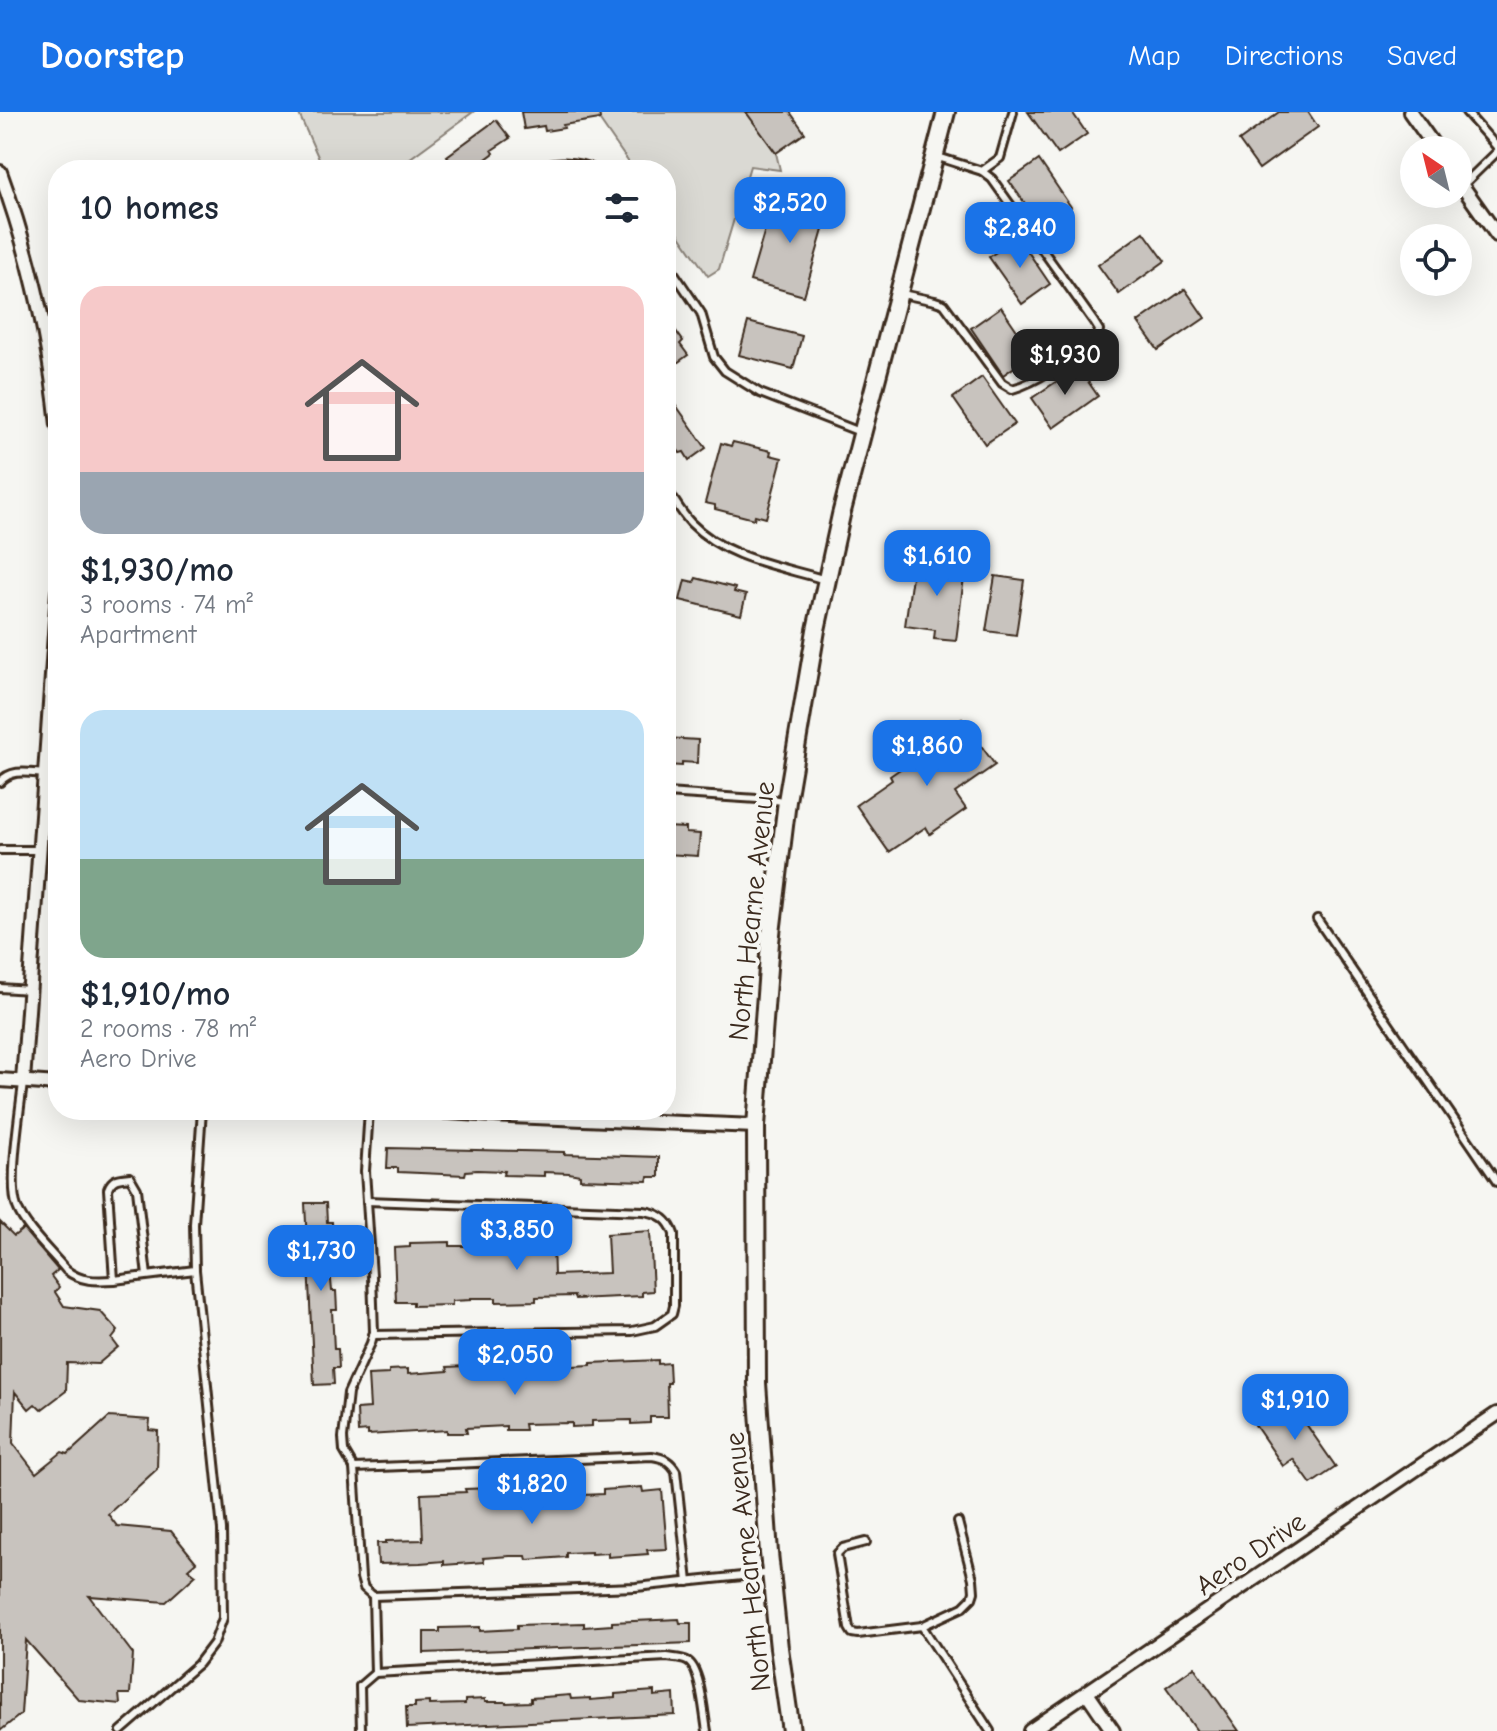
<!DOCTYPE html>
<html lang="en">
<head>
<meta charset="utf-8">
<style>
	body { margin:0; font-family:"Comic Neue",sans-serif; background:#f2f2f3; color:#1f2937; height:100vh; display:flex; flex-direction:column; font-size:30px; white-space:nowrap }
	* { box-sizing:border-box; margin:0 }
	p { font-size:26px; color:#747a83 }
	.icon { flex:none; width:44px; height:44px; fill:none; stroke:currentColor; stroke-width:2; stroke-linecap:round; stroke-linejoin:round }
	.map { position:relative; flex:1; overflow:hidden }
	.details { position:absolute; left:48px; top:48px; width:628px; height:960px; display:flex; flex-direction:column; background:#fff; border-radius:32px; box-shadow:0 8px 32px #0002 }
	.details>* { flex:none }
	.needle { width:52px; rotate:325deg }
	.controls { position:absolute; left:1400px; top:24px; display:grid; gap:16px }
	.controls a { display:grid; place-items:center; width:72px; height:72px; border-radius:50%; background:#fff; box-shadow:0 8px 32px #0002; font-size:40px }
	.price { position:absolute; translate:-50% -68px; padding:0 18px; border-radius:16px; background:#1a73e8; color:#fff; font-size:26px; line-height:52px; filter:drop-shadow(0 2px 4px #0008) }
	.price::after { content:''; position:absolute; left:50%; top:48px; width:24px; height:18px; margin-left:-12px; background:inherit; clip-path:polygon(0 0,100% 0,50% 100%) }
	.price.active { background:#222; color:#fff }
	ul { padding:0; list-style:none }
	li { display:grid; align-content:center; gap:16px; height:424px; padding:0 32px }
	li span { display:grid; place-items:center; height:248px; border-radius:24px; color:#555 }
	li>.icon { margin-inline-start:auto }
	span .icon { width:144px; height:144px; fill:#fffc; stroke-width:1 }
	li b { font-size:34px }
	h2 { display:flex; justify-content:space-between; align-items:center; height:96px; padding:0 32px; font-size:34px }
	header { display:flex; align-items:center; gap:48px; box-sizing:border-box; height:112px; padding:0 40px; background:#1a73e8; color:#fff }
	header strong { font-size:38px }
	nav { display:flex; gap:44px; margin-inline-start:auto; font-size:28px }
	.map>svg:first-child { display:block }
	.green { fill:#dad9d3; stroke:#8a8278; stroke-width:2 }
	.building { fill:#c8c3be; stroke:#3b2a1e; stroke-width:2 }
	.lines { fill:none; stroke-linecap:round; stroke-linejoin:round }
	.lane-casing { stroke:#3b2a1e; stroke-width:12 }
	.street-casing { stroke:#3b2a1e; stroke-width:18 }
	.secondary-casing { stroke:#3b2a1e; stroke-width:22 }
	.lane { stroke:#f6f6f2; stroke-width:6 }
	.street { stroke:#f6f6f2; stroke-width:12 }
	.secondary { stroke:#f6f6f2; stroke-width:16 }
	.labels { text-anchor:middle; stroke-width:8; stroke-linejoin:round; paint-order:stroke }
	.street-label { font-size:28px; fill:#3b2a1e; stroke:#f6f6f2 }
</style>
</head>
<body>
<header>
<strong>Doorstep</strong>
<nav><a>Map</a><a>Directions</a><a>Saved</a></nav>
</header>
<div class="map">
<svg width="1497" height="1619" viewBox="0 0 1497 1619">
	<rect width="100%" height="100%" fill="#f6f6f2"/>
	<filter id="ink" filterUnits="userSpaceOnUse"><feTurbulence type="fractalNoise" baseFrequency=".0125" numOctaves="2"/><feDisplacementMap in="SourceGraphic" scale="16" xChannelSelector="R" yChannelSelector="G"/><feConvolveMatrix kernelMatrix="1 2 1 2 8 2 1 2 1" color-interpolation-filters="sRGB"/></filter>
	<g filter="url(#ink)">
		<g class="green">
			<path d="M298,0H473L394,58H328L319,47Z"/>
			<path d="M594,0H746L776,41L780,58L750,54L719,157L708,164L666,103V58H634Z"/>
		</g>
		<g class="building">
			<path d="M521,0H599L600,7L563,13L564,16L545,19L544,14L524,17Z"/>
			<path d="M746,0H790L805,21L776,41Z"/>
			<path d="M1028,0H1072L1087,22L1058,42Z"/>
			<path d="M1279,0H1308L1318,15L1259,57L1239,29Z"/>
			<path d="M496,8L510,26L492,38L494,41L478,53L475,49L463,58H457L447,44Z"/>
			<path d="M1039,48L1071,95L1042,115L1009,69Z"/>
			<path d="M775,83L829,97L804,184L750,169Z"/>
			<path d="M1144,120L1165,149L1119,182L1098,153Z"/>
			<path d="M1018,125L1050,172L1022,192L989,145Z"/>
			<path d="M1185,177L1205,206L1158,238L1138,210Z"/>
			<path d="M1001,195L1033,242L1003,263L971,216Z"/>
			<path d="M666,205L683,229L680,232L688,243L666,259Z"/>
			<path d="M748,210L802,224L793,257L739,243Z"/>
			<path d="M1078,255L1098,284L1053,316L1032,286Z"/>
			<path d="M982,265L1015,312L985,332L953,286Z"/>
			<path d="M666,279L706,336L689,348L684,340L680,341L666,322Z"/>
			<path d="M733,330L771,339L770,343L782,346L766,406L755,403L754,407L715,397V393L705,391L721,331L731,334Z"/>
			<path d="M943,446L966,449L956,529L934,527L935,518L905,514L914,450L942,454Z"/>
			<path d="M995,464L1024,468L1016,523L986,519Z"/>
			<path d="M696,466L735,476L734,480L746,483L741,503L680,488L685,468L694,470Z"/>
			<path d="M962,607L995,653L955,681L966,697L930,722L926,715L889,740L856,693L892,668L890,664L942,628L938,624Z"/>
			<path d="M666,626L698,628L697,651L682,650V654L666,653Z"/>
			<path d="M666,715L686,716V721L700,722L698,744L666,742Z"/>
			<path d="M388,1036L564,1040V1042L659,1045V1065H648L647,1069L580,1067V1063L569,1061L544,1060V1064L504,1063L505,1059L477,1058L466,1059L465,1063L398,1060V1056H387Z"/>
			<path d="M305,1091H326L327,1110H332L333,1130H329L330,1158L332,1179H336L337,1198H332L334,1237H338L339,1256H333L334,1272L314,1273Z"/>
			<path d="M0,1110L14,1124L23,1117L58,1158L51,1164L59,1175L55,1180L64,1194L100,1199L118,1219L112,1227L118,1235L98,1252L67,1251L66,1279L41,1298L35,1292L29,1297L15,1280L13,1331L36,1361L62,1340L68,1342L109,1305L150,1308L149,1318L158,1319L157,1357L108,1402L117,1414L171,1419L196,1450L188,1457L196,1463L166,1490L89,1484L133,1542L130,1582H119L120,1592L79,1588L26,1528L21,1602L0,1619Z"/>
			<path d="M650,1119L653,1179L642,1180V1184L575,1187L574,1184L536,1185V1189L496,1190V1186H471V1188L452,1189V1193L413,1194V1190H396L394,1136L410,1135V1131L450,1130V1134H478L494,1132V1128L534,1127V1131H553L554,1163L609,1161L607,1122Z"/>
			<path d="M658,1248V1252L669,1251L670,1271H667L668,1305H650V1311L631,1312V1308L592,1309V1314L572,1315V1311L524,1312L525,1318H506V1314L466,1316L467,1321H447V1318L368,1323V1319L358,1320L357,1297L370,1296L368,1263L389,1262V1258L408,1257V1262L448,1259L447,1255L466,1254L467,1260L512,1257V1253L552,1251V1255L591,1253V1251Z"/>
			<path d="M1290,1289L1336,1355L1311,1372L1293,1347L1283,1354L1255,1313Z"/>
			<path d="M642,1375L643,1380L662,1378L667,1437L647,1438L648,1442L608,1445V1441L591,1442V1440L566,1441V1445L527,1448L526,1444H510L483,1446L484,1450L444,1453V1449L420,1451L378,1452L377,1431H386V1429L423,1428L421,1382L466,1380L465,1377L492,1376V1381L498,1380V1385L524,1384V1380L563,1379V1384L603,1382V1378Z"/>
			<path d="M679,1507L680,1511H691V1531L424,1541V1520H440V1516L480,1515V1519L517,1517V1513L584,1511V1515L612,1513V1510Z"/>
			<path d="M1194,1555L1239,1619H1197L1166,1575Z"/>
			<path d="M654,1579V1584L674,1582L675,1603L407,1616L406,1595H415V1591L429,1590V1593L465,1592V1588L485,1587V1590H505L506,1591L531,1590V1586L570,1583L571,1587L590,1586V1588L615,1586V1582Z"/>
		</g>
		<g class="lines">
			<defs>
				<g id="lane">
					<path d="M1466,0L1497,35"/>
					<path d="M533,58C553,47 577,49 596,58"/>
					<path d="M982,59L1000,46L1013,0"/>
					<path d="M1462,74L1497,40"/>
					<path d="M666,149L701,201L714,245L725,259L760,281L860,320"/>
					<path d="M902,182L935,189L944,192L1002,271L1012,277C1044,268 1072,243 1098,223L1099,218L1094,210L992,67L982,59L938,45"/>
					<path d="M666,376C674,387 681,401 691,411C726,447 780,454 826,468"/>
					<path d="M0,670C12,656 29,661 46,662"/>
					<path d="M666,681L787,689"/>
					<path d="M0,738H40"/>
					<path d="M1317,807L1497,1070"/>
					<path d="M0,876L30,878"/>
					<path d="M23,971C20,998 8,1072 17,1095C24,1115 52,1141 66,1158C81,1170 96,1169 114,1168"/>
					<path d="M367,1089L644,1099C659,1101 669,1107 674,1122V1194L672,1202L655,1214L632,1219L373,1223"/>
					<path d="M147,1164L137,1077L130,1065C119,1066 112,1066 108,1077L114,1168L195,1158"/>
					<path d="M354,1356L652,1344C664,1346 670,1349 676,1359L688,1470"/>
					<path d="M958,1410L973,1467L974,1480L972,1486L963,1495L922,1514L990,1619"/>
					<path d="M866,1430L843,1436L837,1442L849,1516L852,1521L858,1522L922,1514"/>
					<path d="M373,1484L636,1475L771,1461"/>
					<path d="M375,1561L667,1545C673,1546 682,1546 687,1549C701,1555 704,1604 707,1619"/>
					<path d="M121,1619L198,1552L214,1531L223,1506L222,1418L195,1158L194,1112L202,998"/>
					<path d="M361,1619L360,1574L375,1561L373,1484L364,1476L361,1466L354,1356L344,1339L343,1326L348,1281L371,1231L374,1220L372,1164L365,1059L369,998"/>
				</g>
				<g id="street">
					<path d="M1410,0L1437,38"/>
					<path d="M0,60C30,142 49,226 58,313"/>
					<path d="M1458,68L1497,123"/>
					<path d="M0,968L58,972"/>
					<path d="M23,969L58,480"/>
					<path d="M420,998L510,1004L756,1014"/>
					<path d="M1087,1581L1113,1619"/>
					<path d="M1030,1619L1497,1302"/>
				</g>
				<path id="secondary" d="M791,1619L779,1536L769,1441L757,1271L756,1014L770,830L787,689L816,518L841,403L946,0"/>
			</defs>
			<use href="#lane" class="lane-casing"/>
			<use href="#street" class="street-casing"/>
			<use href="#secondary" class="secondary-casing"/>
			<use href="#lane" class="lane"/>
			<use href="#street" class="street"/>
			<use href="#secondary" class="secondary"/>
		</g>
	</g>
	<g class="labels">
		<g class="street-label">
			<text transform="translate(751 799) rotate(-84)" y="10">North Hearne Avenue</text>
			<text transform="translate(1250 1441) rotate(-34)" y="10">Aero Drive</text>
			<text transform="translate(747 1450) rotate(-96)" y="10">North Hearne Avenue</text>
		</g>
	</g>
</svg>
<div class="controls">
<a><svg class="needle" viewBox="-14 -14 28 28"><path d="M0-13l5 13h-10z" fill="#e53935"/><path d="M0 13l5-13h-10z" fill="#747a83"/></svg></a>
<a><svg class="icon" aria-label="locate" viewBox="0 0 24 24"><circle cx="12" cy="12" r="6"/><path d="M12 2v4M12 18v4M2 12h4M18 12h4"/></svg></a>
</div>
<b class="price" style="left:790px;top:133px">$2,520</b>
<b class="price" style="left:1020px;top:158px">$2,840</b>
<b class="price active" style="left:1065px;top:285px">$1,930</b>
<b class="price" style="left:937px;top:486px">$1,610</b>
<b class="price" style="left:927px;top:676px">$1,860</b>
<b class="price" style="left:517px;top:1160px">$3,850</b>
<b class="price" style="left:321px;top:1181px">$1,730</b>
<b class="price" style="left:515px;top:1285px">$2,050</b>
<b class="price" style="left:1295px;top:1330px">$1,910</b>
<b class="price" style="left:532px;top:1414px">$1,820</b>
<section class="details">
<h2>10 homes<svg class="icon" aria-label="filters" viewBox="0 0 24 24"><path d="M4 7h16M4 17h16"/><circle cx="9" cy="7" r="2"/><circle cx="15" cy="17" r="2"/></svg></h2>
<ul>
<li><span style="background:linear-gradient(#f6c9c9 75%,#9aa5b1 0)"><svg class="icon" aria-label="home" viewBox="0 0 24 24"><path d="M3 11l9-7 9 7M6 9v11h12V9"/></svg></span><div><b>$1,930/mo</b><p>3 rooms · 74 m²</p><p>Apartment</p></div></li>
<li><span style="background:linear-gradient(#bfe0f5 60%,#7fa58c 0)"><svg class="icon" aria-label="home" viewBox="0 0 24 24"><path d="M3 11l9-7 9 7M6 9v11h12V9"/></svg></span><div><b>$1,910/mo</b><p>2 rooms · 78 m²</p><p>Aero Drive</p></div></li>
</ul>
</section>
</div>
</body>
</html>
